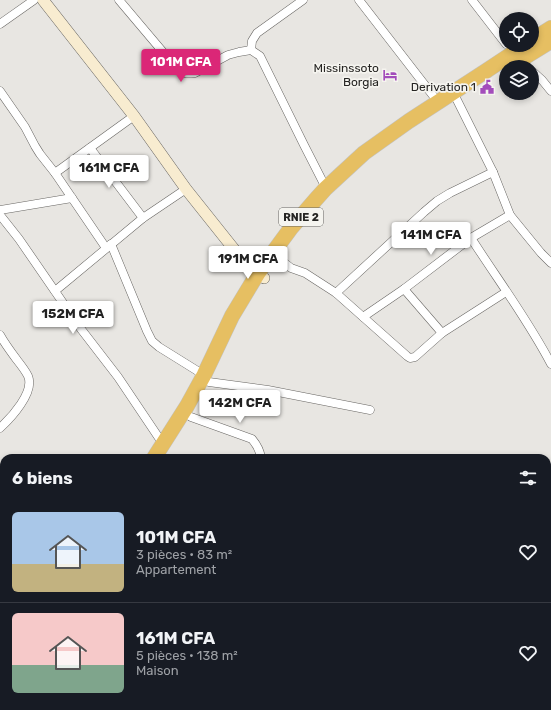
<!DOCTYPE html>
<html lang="fr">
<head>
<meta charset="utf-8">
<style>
	body { margin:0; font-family:Rubik,sans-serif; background:#20242c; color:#f1f3f6; height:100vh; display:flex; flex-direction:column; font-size:15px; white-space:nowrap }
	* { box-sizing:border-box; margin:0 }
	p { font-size:13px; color:#9ea1a6 }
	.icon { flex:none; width:22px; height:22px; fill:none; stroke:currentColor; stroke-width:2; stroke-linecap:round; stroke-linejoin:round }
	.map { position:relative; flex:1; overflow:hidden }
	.drawer { position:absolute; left:0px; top:454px; width:551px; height:256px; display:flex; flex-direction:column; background:#171b24; border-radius:12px 12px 0 0; box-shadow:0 2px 6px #0003 }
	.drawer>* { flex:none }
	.tools { position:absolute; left:499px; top:12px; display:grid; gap:8px }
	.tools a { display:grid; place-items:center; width:40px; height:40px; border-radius:50%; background:#171b24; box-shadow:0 2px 6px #0003; font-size:20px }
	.price { position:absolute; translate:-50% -34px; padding:0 9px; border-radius:4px; background:#fff; color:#222; font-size:13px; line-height:26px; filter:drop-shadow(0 1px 2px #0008) }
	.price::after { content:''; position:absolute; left:50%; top:24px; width:12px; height:9px; margin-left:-6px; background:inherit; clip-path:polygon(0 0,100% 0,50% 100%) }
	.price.current { background:#db2777; color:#fff }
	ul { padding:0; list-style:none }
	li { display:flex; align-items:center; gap:12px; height:100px; padding:0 12px }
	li+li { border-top:1px solid #363941 }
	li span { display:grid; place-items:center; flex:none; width:112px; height:80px; border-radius:6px; color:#555 }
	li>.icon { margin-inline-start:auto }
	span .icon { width:48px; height:48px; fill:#fffc; stroke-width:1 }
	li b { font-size:17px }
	h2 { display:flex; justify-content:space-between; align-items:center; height:48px; padding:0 12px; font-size:17px }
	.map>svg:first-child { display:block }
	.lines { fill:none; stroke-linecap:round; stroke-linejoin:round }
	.street-casing { stroke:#686663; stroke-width:9 }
	.secondary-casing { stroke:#686663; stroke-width:12 }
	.highway-casing { stroke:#c2c2c1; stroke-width:16 }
	.street { stroke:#fff; stroke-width:8 }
	.secondary { stroke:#f8ecd0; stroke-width:11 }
	.highway { stroke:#e6bf62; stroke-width:15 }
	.labels { text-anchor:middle; stroke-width:3.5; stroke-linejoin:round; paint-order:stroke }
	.shield { fill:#f5f4ef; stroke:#646360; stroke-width:1 }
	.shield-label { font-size:11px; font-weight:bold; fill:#262523 }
	.poi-label { font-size:12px; fill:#262523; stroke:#f5f4ef; text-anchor:end }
</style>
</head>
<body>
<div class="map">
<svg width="551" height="710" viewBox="0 0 551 710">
	<rect width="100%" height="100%" fill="#e8e6e2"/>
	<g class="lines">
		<defs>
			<g id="street">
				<path d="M119,0L179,71C185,74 188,74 195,73L228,55L239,52L251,50L260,56L304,145L326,188"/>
				<path d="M359,0L438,102"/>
				<path d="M472,0L506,44"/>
				<path d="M0,24L34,0"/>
				<path d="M251,50L252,41L257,33L303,0"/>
				<path d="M532,71L542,80L551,91"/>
				<path d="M0,91L25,127L35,146L40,154L55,173L106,248"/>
				<path d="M457,100L493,172L510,215L541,253L551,263"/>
				<path d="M90,148L143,218"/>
				<path d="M55,173L134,116"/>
				<path d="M0,210L72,198"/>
				<path d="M0,215L19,239L81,329L118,377L163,444"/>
				<path d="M471,238C498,280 528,320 551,364"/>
				<path d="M111,244L147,331L152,341L159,347L204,375"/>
				<path d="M278,258L291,268L305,273L336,293L407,356L410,358L415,357L442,333L506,292"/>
				<path d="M404,289L442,333"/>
				<path d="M55,291L143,218L186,189"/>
				<path d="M336,293L424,212L437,201L450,193L493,172"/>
				<path d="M363,317L404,289L471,238L510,215"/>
				<path d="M0,335C5,344 11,352 17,360C21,365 25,370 28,376C35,392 11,418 0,428"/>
				<path d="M209,382L268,390L370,410"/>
				<path d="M191,417L252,439C257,445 260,450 261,458"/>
				<path d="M547,542L551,535"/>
				<path d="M547,606L551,607"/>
				<path d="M74,706L75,710"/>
				<path d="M316,706L318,710"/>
				<path d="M411,706L413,710"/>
				<path d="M288,710L296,706"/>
				<path d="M471,710L473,707"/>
			</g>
			<g id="secondary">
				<path d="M43,0L134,116L186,189L233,248L246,264L264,278"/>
				<path d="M197,706L200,710"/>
			</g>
			<g id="highway">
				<path d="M532,40L551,28"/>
				<path d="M509,67L551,41"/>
				<path d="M154,458L187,406L204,375L232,316L258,273L291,228L317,198L326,188L364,153L409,121L486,71L525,45"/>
				<path d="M0,599L4,596"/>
			</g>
		</defs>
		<use href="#street" class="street-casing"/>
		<use href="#secondary" class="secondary-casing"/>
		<use href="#highway" class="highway-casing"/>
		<use href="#street" class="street"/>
		<use href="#secondary" class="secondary"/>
		<use href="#highway" class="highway"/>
	</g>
	<defs>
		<symbol id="hotel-bare" viewBox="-9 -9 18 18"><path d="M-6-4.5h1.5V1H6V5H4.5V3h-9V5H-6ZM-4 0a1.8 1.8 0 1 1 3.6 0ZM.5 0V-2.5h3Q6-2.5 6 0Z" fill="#a34dbb" stroke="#f5f4ef" stroke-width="2.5" paint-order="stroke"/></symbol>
		<symbol id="civic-bare" viewBox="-9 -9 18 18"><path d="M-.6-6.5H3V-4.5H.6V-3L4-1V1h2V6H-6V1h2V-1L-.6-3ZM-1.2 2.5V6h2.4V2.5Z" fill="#a34dbb" stroke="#f5f4ef" stroke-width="2.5" paint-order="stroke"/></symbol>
	</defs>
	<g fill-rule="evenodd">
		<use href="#hotel-bare" x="380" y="65" width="20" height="20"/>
		<use href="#civic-bare" x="477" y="77" width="20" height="20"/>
	</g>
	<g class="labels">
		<rect class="shield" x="279" y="208" width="44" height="18" rx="3"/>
		<g class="shield-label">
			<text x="301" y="221">RNIE 2</text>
		</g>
		<g class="poi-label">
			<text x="379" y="72">Missinssoto<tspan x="379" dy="14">Borgia</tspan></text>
			<text x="476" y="91">Derivation 1</text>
		</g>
	</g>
</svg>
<div class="tools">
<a><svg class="icon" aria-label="locate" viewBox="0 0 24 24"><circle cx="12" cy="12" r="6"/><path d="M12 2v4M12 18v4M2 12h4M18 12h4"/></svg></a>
<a><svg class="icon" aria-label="layers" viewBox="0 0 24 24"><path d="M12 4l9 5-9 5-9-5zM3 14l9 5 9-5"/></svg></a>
</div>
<b class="price current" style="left:181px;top:83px">101M CFA</b>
<b class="price" style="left:109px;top:189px">161M CFA</b>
<b class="price" style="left:431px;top:256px">141M CFA</b>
<b class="price" style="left:248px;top:280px">191M CFA</b>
<b class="price" style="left:73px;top:335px">152M CFA</b>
<b class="price" style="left:240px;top:424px">142M CFA</b>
<section class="drawer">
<h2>6 biens<svg class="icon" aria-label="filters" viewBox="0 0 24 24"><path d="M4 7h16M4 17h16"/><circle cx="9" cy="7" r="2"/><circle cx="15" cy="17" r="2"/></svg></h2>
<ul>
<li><span style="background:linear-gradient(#a9c7e8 65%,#c2b280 0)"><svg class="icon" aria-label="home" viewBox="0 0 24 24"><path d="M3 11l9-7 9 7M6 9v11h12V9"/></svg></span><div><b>101M CFA</b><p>3 pièces · 83 m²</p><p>Appartement</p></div><svg class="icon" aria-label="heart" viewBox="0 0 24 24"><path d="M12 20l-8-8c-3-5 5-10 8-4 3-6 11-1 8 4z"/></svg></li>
<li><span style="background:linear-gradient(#f6c9c9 65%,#7fa58c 0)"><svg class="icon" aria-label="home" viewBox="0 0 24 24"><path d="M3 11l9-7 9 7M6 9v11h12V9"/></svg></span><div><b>161M CFA</b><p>5 pièces · 138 m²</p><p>Maison</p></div><svg class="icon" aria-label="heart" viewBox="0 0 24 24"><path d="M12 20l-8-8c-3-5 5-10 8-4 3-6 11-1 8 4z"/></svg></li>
</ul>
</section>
</div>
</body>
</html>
